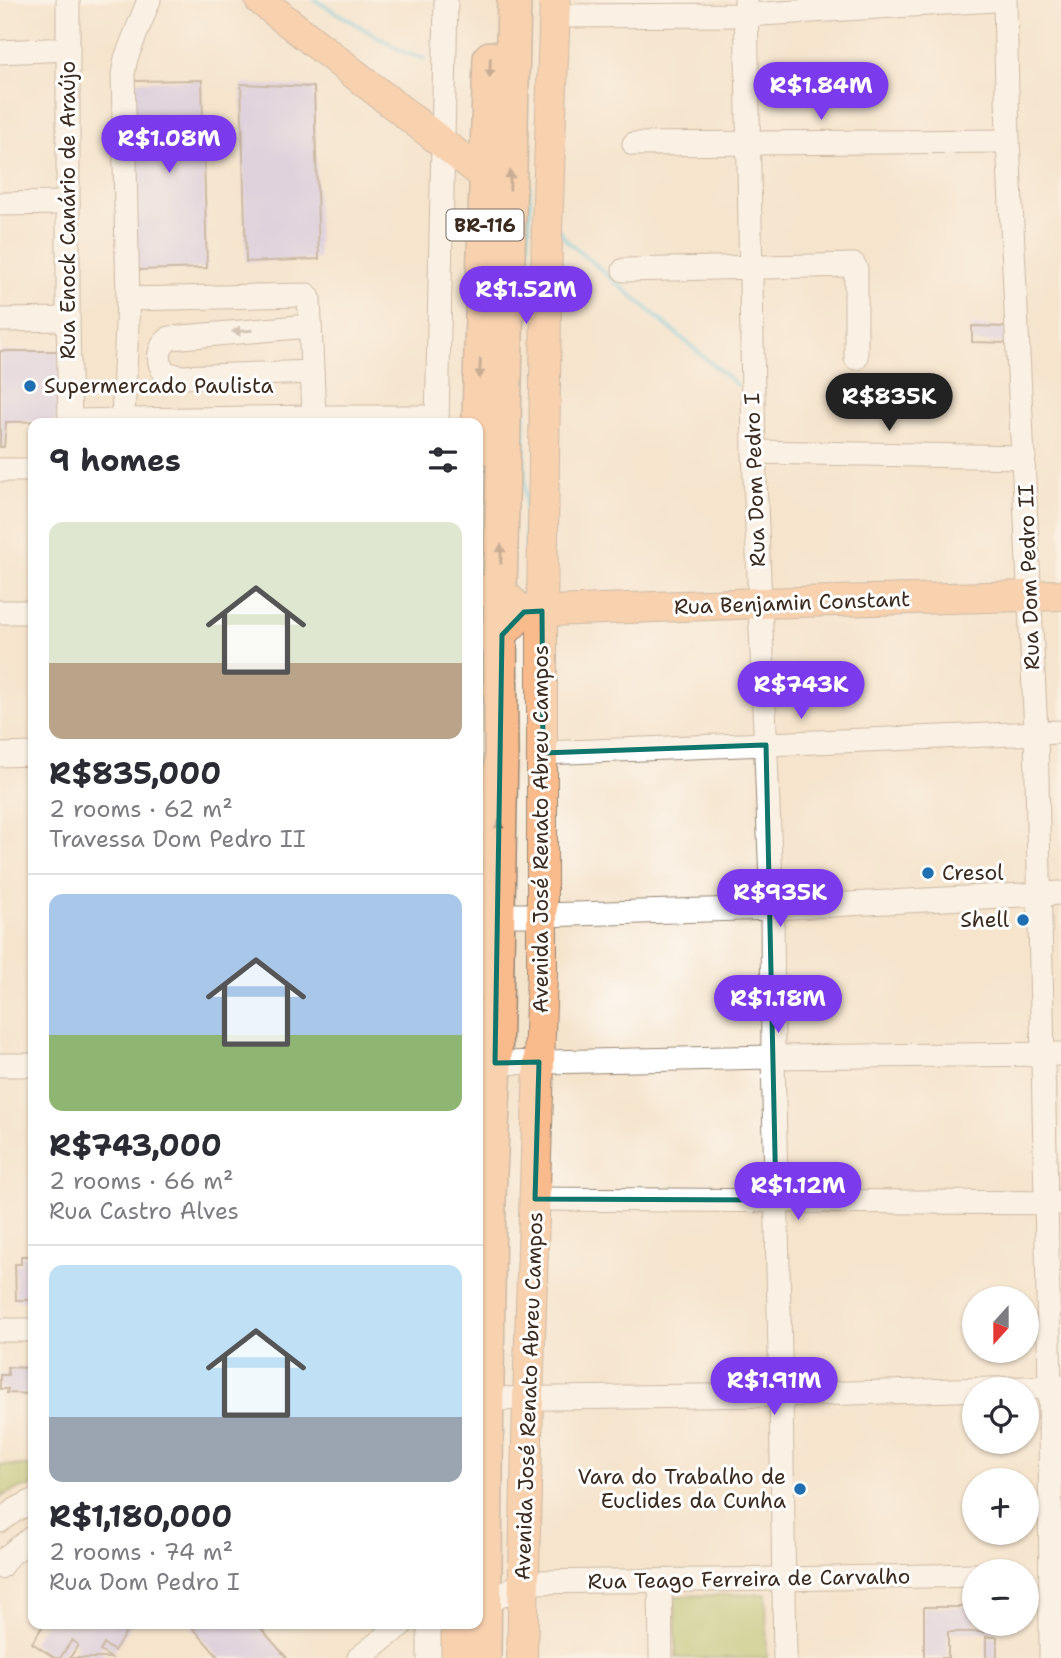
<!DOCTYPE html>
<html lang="en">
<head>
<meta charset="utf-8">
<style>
	body { margin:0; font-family:"Shantell Sans",sans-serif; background:#f7f7f7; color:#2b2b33; height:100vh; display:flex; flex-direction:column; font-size:26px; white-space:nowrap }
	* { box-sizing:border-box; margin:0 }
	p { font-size:23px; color:#7c7c81 }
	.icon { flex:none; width:38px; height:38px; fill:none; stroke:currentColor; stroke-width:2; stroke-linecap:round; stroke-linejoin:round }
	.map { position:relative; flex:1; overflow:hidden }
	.drawer { position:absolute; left:28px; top:418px; width:455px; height:1211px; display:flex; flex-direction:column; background:#fff; border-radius:14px; box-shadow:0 2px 5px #0004 }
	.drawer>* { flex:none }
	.needle { width:46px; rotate:201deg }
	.fabs { position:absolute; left:962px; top:1286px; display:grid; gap:14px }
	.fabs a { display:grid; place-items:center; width:77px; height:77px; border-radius:50%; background:#fff; box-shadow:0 2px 5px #0004; font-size:35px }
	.price { position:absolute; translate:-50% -60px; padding:0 16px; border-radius:24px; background:#7c3aed; color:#fff; font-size:23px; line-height:46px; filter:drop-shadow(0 2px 4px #0008) }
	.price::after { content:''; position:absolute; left:50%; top:42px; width:21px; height:16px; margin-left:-10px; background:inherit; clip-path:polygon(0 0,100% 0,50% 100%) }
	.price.current { background:#222; color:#fff }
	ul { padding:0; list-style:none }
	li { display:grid; align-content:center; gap:14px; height:371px; padding:0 21px }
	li+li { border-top:2px solid #e1e1e2 }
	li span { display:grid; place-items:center; height:217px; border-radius:14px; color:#555 }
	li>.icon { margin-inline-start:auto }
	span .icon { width:126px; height:126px; fill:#fffc; stroke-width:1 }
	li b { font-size:30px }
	h2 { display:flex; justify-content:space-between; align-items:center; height:84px; padding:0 21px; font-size:30px }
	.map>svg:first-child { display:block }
	.green { fill:#adc368; stroke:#747643; stroke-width:2 }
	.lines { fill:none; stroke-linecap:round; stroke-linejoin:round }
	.stream { stroke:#61c5df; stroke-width:4.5 }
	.building { fill:#c5bcef }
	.minor-casing { stroke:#988775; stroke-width:25 }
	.major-casing { stroke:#988775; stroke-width:32 }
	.highway-casing { stroke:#988775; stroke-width:36 }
	.minor { stroke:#fff; stroke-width:23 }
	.major { stroke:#fabb8c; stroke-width:30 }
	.highway { stroke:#fabb8c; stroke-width:33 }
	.oneway { fill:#916b50 }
	.oneway2 { fill:#a79f9a }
	.marked { fill:none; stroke:#0f766e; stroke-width:5; stroke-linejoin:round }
	.poi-dot { fill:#1f6fb2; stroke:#fff; stroke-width:2.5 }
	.labels { text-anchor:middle; stroke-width:6; stroke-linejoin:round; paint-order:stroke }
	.shield { fill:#fff; stroke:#766a62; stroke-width:2 }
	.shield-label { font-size:19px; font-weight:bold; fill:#3b2a1e }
	.street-label { font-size:21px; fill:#3b2a1e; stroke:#fff }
	.poi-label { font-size:21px; fill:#3b2a1e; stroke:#fff; text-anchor:start }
</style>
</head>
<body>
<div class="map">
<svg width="1061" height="1658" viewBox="0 0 1061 1658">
	<rect width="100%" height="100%" fill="#fff"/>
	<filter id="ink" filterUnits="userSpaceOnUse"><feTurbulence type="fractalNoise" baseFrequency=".0143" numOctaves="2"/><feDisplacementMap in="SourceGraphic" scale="14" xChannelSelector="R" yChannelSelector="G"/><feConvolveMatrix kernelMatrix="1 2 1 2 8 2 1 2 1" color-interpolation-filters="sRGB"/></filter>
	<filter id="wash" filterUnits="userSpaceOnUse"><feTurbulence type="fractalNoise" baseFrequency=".00686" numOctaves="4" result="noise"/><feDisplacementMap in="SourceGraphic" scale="28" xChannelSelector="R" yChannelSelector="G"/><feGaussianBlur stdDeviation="1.57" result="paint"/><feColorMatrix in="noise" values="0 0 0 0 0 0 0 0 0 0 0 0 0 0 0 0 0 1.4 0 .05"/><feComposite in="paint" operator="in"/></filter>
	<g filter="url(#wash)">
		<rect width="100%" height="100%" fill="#f5e4cc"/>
		<g class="green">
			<path d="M0,1465L33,1466V1486L17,1489L0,1497Z"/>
			<path d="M766,1594L767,1658H676L675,1596Z"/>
		</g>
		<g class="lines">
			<g class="stream">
				<path d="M315,0L405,53L424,58"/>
				<path d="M559,230L566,240L737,385"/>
				<path d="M524,308L530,209L527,140"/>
				<path d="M524,382L526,562"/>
			</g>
		</g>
		<g id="blocks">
			<g class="building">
				<path d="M202,80L207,268L137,270L132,81Z"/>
				<path d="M241,84L314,87L319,259L246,262Z"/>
				<path d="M972,326L1007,327L1008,343L972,342Z"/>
				<path d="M0,351H60L59,421L6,422L4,447H0Z"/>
				<path d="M21,1256H33V1300H16L15,1264H21Z"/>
				<path d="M7,1367L33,1368V1394L7,1393L8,1389H0V1375H8Z"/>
				<path d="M924,1607H975V1624H997V1632H948V1658H924Z"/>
				<path d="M44,1624H131L114,1651L104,1644L100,1651L111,1658H70L78,1645L72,1640L60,1658H55L32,1643Z"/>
				<path d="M196,1624H257L287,1658H219L192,1627Z"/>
				<rect x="986" y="1637" width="11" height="21"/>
			</g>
		</g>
	</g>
	<g filter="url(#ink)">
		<use href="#blocks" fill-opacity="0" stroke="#988775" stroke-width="2"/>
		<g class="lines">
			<defs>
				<g id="minor">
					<path d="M68,0V319L70,424"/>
					<path d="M746,0L754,452L772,908L773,1057L781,1395L785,1658"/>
					<path d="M1005,0L1008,141L1036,733L1050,1387L1051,1658"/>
					<path d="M555,16L746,15L995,0"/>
					<path d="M0,52L68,49"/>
					<path d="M634,144L1008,141"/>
					<path d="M0,204L68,203"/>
					<path d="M624,270L854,265L856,269V358"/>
					<path d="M128,299L307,295L309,298L314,417"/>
					<path d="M0,320L68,319"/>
					<path d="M310,326L170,338C158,347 156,361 165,373L181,377L312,372"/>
					<path d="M123,420L128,299L123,74L126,58L149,0"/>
					<path d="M70,421L314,417H437"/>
					<path d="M437,424L446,0"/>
					<path d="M754,452L1024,457"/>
					<path d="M0,470H33"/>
					<path d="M0,612H33"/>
					<path d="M543,753L1061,732"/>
					<path d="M0,755L33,754"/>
					<path d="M497,915H542L772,908L1061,893"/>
					<path d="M495,1063L773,1057L1061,1054"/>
					<path d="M0,1065H33"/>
					<path d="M535,1199L1060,1203"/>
					<path d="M0,1330H33"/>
					<path d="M486,1399L781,1395L1061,1387"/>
					<path d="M0,1521L15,1510L33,1501"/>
					<path d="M0,1567L8,1556L33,1537"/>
					<path d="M660,1581L661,1658"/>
					<path d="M478,1604L484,1605L524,1582L783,1579L975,1575"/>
					<path d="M359,1658L402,1624"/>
					<path d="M429,1658V1624"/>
				</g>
				<g id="major">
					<path d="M260,0L486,177"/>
					<path d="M478,590L500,591L518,607"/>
					<path d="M478,637L502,635L524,612L760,603L1061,595"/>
					<path d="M522,1658L528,1399L542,972V611L547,230L555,0"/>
				</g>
				<g id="highway">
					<path d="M478,449L490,58"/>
					<path d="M458,1658V1624"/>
					<path d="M484,1658L489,1197L495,1063L501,754L500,591L514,0"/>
				</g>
			</defs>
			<use href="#minor" class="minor-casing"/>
			<use href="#major" class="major-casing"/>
			<use href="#highway" class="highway-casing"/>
			<use href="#minor" class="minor"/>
			<use href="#major" class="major"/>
			<use href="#highway" class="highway"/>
		</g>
		<defs><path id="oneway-solid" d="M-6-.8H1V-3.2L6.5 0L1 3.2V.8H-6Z" transform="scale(1.75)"/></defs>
		<g class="oneway">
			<use href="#oneway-solid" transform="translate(490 68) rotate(92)"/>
			<use href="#oneway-solid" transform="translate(510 180) rotate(-89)"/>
			<use href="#oneway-solid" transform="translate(480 369) rotate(92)"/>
			<use href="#oneway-solid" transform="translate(501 554) rotate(-89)"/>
			<use href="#oneway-solid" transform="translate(499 830) rotate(-89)"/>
		</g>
		<use class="oneway2" href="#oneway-solid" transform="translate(242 331) rotate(176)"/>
	</g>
	<path d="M0 0H1061V1658H0ZM542,611L543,753L766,745L776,1200L535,1199L539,1062L495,1063L502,635L524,612Z" fill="#f5e4cc" fill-opacity=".55" fill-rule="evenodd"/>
	<path class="marked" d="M542,611L543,753L766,745L776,1200L535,1199L539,1062L495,1063L502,635L524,612Z"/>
	<g class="poi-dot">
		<circle cx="30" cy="386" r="7"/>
		<circle cx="928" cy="873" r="7"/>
		<circle cx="1023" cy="920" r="7"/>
		<circle cx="800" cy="1489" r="7"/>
	</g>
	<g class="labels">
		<rect class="shield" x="446.5" y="209.5" width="77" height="31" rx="5"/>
		<g class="shield-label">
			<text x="485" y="232">BR-116</text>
		</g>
		<g class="street-label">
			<text transform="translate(68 210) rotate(-90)" y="7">Rua Enock Canário de Araújo</text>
			<text transform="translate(755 480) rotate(-92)" y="7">Rua Dom Pedro I</text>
			<text transform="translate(1029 577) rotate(-92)" y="7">Rua Dom Pedro II</text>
			<text transform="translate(792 603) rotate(-2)" y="7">Rua Benjamin Constant</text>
			<text transform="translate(541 829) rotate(-90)" y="7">Avenida José Renato Abreu Campos</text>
			<text transform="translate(529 1396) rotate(-88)" y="7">Avenida José Renato Abreu Campos</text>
			<text transform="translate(749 1579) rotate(-1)" y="7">Rua Teago Ferreira de Carvalho</text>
		</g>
		<g class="poi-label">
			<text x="44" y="393">Supermercado Paulista</text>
			<text x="942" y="880">Cresol</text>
			<text x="1009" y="927" text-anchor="end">Shell</text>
			<text x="786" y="1484" text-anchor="end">Vara do Trabalho de<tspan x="786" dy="24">Euclides da Cunha</tspan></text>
		</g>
	</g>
</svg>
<div class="fabs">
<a><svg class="needle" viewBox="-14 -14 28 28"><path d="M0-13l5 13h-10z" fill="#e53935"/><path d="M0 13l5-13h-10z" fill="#7c7c81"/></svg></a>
<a><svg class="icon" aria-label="locate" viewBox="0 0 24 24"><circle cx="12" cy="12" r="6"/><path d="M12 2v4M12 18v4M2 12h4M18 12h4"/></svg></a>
<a>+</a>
<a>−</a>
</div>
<b class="price" style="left:821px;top:122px">R$1.84M</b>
<b class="price" style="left:169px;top:175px">R$1.08M</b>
<b class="price" style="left:526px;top:326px">R$1.52M</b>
<b class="price current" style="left:889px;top:433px">R$835K</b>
<b class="price" style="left:801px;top:721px">R$743K</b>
<b class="price" style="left:780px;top:929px">R$935K</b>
<b class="price" style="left:778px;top:1035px">R$1.18M</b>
<b class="price" style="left:798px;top:1222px">R$1.12M</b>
<b class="price" style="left:774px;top:1417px">R$1.91M</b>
<section class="drawer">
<h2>9 homes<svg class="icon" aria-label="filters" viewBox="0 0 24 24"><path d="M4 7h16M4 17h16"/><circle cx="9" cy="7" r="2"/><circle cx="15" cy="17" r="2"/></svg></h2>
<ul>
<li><span style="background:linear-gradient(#dfe7d0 65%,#b9a48a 0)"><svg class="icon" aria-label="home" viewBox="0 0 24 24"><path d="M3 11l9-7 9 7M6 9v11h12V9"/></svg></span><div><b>R$835,000</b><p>2 rooms · 62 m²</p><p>Travessa Dom Pedro II</p></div></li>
<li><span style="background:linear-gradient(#a9c7e8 65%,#8fb573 0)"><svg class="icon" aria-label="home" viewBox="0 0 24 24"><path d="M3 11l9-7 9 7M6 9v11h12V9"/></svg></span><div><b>R$743,000</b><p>2 rooms · 66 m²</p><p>Rua Castro Alves</p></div></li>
<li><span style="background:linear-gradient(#bfe0f5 70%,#9aa5b1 0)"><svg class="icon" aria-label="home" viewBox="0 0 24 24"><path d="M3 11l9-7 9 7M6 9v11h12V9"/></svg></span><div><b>R$1,180,000</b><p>2 rooms · 74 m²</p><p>Rua Dom Pedro I</p></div></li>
</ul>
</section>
</div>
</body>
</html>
